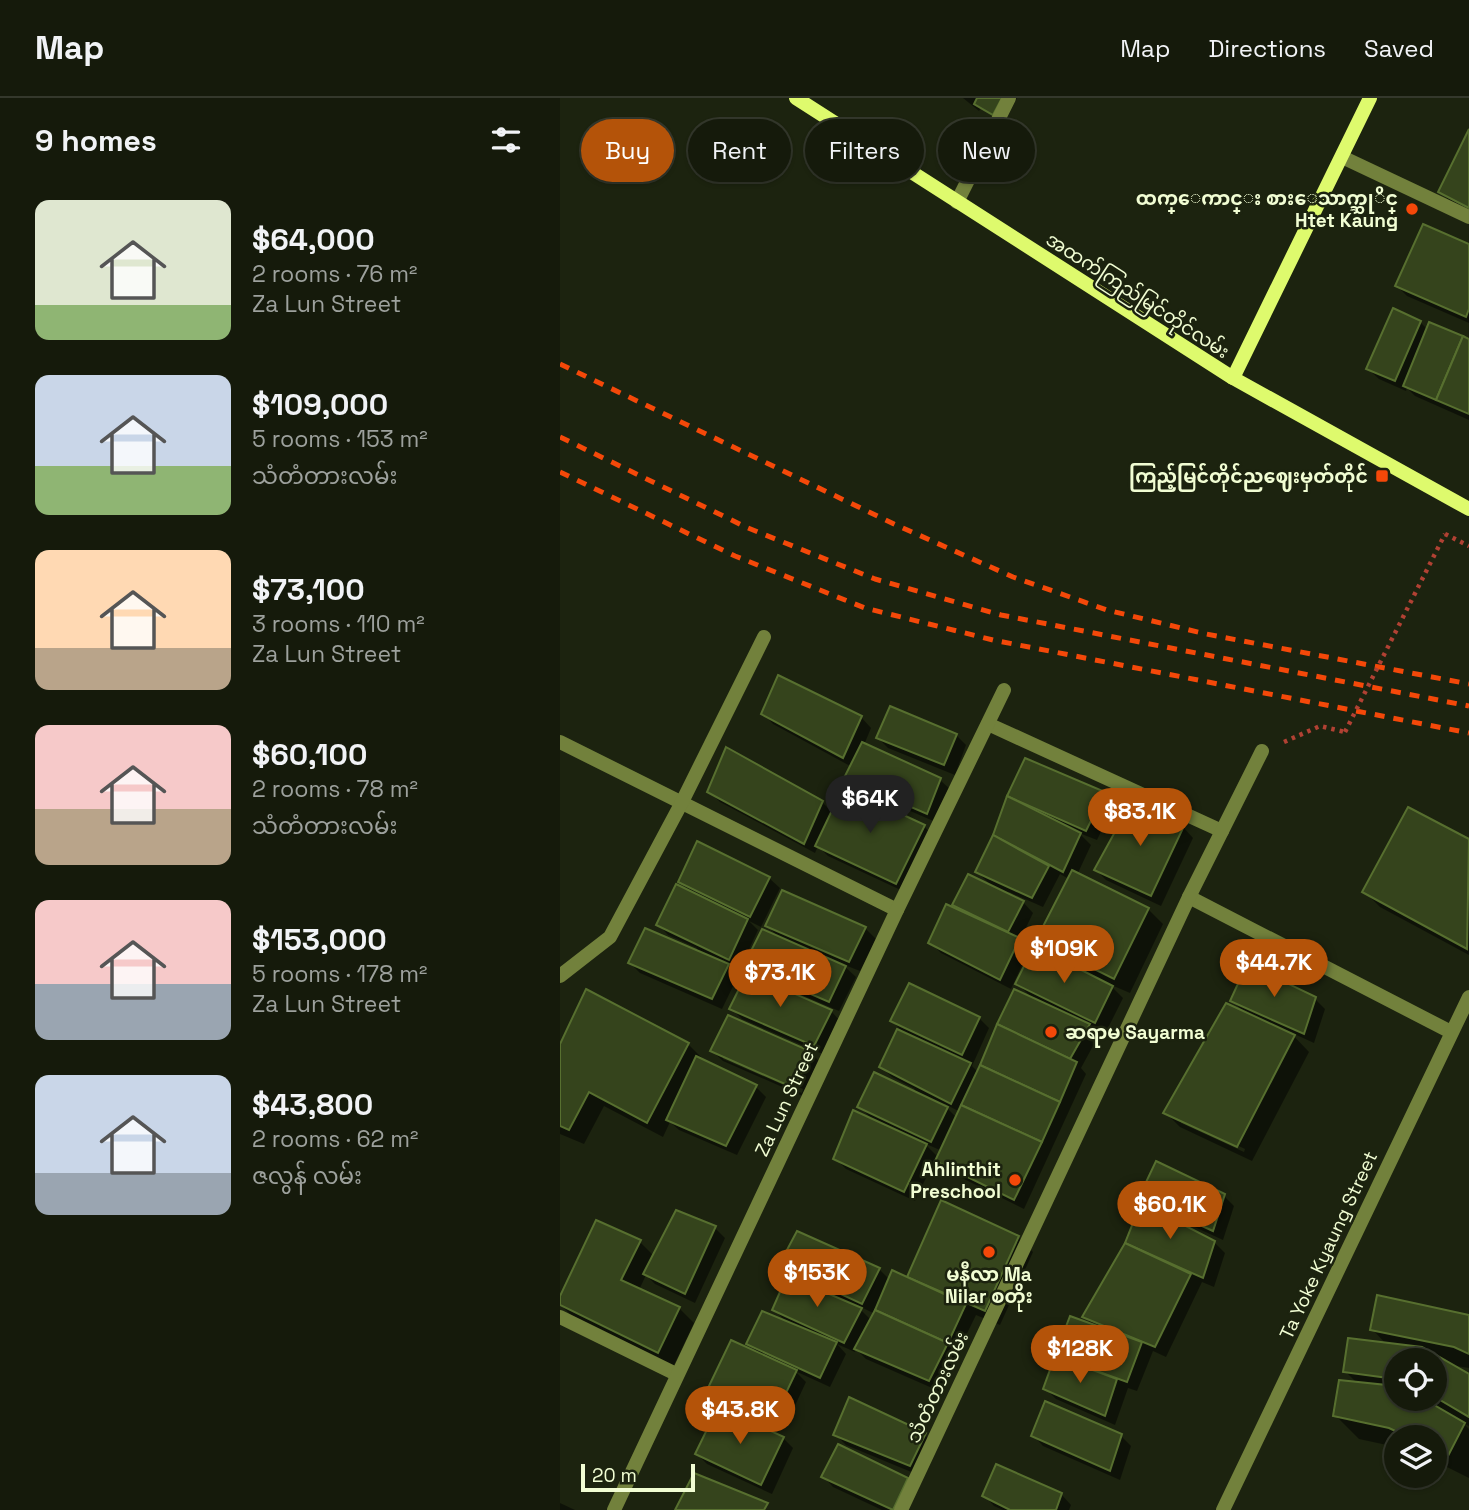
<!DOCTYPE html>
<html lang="en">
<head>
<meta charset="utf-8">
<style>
	body { margin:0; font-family:"Space Grotesk","Noto Sans Myanmar",sans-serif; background:#222719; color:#f1f3f6; height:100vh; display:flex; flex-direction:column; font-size:26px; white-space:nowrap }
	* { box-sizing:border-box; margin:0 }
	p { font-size:23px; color:#9da19d }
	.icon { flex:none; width:38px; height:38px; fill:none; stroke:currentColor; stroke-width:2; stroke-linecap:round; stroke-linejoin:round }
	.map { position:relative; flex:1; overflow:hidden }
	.drawer { display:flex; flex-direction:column; background:#151a0b; width:560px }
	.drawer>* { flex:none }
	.banner { position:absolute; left:21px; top:21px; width:665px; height:63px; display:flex; gap:14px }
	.controls { position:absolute; left:824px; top:1250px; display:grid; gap:14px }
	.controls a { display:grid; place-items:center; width:63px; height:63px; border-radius:50%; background:#151a0b; box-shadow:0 2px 5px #0004,0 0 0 2px #34382c; font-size:35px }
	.scale { position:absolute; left:21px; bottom:18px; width:114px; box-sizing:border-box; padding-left:7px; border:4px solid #f1fdd3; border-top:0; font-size:19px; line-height:24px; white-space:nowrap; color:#f1fdd3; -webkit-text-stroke:5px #1c230f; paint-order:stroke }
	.price { position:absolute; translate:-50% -60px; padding:0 16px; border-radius:24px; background:#b45309; color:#fff; font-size:23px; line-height:46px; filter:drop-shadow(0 2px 4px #0008) }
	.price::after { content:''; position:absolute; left:50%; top:42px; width:21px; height:16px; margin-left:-10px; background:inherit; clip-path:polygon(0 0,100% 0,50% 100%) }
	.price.on { background:#222; color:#fff }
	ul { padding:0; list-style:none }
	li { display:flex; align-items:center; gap:21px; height:175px; padding:0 35px }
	li span { display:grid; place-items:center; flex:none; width:196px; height:140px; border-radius:14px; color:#555 }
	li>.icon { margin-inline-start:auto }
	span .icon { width:84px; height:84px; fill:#fffc; stroke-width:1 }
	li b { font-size:30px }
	h2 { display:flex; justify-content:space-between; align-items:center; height:84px; padding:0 35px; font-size:30px }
	.pill { padding:0 24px; border-radius:32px; background:#151a0b; box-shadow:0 2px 5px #0004,0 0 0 2px #34382c; font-size:24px; line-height:63px }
	.pill.on { background:#b45309; color:#fff }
	header { display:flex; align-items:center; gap:42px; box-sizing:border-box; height:98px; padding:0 35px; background:#151a0b; border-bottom:2px solid #34382c }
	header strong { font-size:33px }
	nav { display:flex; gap:38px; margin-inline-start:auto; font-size:24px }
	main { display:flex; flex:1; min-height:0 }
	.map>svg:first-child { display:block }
	.shadow { fill:#0007; fill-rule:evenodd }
	.building { fill:#35441c; stroke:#576f2f; stroke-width:2 }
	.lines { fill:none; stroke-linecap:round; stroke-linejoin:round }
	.path { stroke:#b14133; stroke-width:4.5; stroke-dasharray:3.5 5; stroke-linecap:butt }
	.street { stroke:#72813c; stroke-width:14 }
	.secondary { stroke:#defa6d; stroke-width:14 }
	.rail { stroke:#f44809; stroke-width:5; stroke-dasharray:10 9; stroke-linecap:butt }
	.path-bridge { stroke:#b14133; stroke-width:4.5; stroke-dasharray:3.5 5; stroke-linecap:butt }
	.poi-dot { fill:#f44809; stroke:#1c230f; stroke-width:2.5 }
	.labels { text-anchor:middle; stroke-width:5; stroke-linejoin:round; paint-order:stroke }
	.poi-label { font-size:19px; font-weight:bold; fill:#f1fdd3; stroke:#1c230f; text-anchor:end }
	.street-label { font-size:19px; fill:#f1fdd3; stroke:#1c230f }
</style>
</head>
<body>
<header>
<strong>Map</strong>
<nav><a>Map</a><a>Directions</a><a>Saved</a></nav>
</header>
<main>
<section class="drawer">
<h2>9 homes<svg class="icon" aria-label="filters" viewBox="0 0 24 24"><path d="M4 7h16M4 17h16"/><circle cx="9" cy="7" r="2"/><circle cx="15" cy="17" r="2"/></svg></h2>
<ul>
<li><span style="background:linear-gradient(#dfe7d0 75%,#8fb573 0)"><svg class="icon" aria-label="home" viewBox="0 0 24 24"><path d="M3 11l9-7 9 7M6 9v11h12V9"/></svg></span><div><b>$64,000</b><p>2 rooms · 76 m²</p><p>Za Lun Street</p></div></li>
<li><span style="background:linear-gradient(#c9d6e8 65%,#8fb573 0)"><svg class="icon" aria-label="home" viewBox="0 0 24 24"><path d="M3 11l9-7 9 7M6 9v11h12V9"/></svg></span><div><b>$109,000</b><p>5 rooms · 153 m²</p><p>သံတံတားလမ်း</p></div></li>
<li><span style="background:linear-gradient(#ffd9b3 70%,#b9a48a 0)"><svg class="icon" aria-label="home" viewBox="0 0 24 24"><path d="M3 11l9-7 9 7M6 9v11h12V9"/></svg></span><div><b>$73,100</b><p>3 rooms · 110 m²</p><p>Za Lun Street</p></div></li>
<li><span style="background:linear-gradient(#f6c9c9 60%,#b9a48a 0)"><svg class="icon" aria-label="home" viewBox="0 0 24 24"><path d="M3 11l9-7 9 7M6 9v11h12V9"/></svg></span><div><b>$60,100</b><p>2 rooms · 78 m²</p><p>သံတံတားလမ်း</p></div></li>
<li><span style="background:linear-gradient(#f6c9c9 60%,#9aa5b1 0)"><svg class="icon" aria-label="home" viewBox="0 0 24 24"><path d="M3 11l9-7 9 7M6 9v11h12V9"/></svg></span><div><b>$153,000</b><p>5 rooms · 178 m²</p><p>Za Lun Street</p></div></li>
<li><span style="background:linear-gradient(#c9d6e8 70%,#9aa5b1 0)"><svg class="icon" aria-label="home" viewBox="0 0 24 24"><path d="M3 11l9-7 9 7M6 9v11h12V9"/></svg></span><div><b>$43,800</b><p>2 rooms · 62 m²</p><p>ဇလွန် လမ်း</p></div></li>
</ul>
</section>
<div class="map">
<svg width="909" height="1412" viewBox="0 0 909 1412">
	<rect width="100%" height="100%" fill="#1c230f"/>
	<g class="shadow">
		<path d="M403,0H457L444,26L421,10L419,13Z"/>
		<path d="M909,35V113L891,104L880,94Z"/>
		<path d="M909,147V225L847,198L837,188Z"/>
		<path d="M860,224L868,232L909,243V322L855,298L847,290L846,293L819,281L808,271Z"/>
		<path d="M203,615L301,619L311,630L304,647L380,682L391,692L378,725L297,690L286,680L292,669L213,626Z"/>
		<path d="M396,637L406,647L395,677L328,650L318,640Z"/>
		<path d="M466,663L544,696L554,706L537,742L519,735L531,747L517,777L588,811L603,826L570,895L549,886L563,900L546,934L528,926L539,937L521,970L526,976L464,1111L388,1073L375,1061L355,1103L286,1071L275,1060L314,1023L299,1008L353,994L355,991L332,979L321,969L345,936L332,923L419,920L429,930L412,968L418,974L473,901L458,886L496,860L478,842L509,781L500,776L483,809L449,794L447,797L463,804L473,815L460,842L469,852L451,891L381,855L370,844L402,814L394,807L433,789L417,774ZM385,1006L400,1014L397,1020L384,1007ZM364,1045L382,1053L379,1060Z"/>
		<path d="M149,693L262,704L273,715L364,728L374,739L347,795L268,758L258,748L255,755L160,704Z"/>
		<path d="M849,711L909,743V857L820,809L805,794Z"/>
		<path d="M623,729L633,740L601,808L546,782L536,772Z"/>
		<path d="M209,780L220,790L201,829L189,823L198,832L180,871L166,865L178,878L162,911L80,875L70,865L136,853L137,850L108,837L98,826L130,794L120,784Z"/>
		<path d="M223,795L305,830L316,841L300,873L282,866L296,879L279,913L196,877L186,867L220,841L207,827Z"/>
		<path d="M755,901L765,911L754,945L730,934L749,954L692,1063L620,1029L605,1014L685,915L672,902ZM621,1021L685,1051L684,1054L621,1025Z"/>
		<path d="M172,911L271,913L281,924L265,957L182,921Z"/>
		<path d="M128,946L143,961L196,989L206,999L177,1057L119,1032L110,1024L103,1039L44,1008L24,1046L0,1036V950Z"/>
		<path d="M152,953L251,955L261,965L245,999L163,963ZM163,957L243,991L242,995L163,961Z"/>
		<path d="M664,1098L674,1108L663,1142L600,1113L598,1115L654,1144L665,1155L654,1189L642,1184L606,1259L593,1253L577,1293L568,1290L555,1327L496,1301L485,1290L511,1220L534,1228L524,1219L566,1145L596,1114L581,1099Z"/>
		<path d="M117,1114L155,1130L165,1140L135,1205L95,1186L86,1177L79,1192L119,1210L134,1225L113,1269L14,1220L0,1206V1202L80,1144L94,1158Z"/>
		<path d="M458,1139L473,1154L440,1227L416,1217L379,1293L306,1261L296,1251L295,1254L277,1246L286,1256L270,1289L235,1273L246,1284L225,1329L160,1300L150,1289L200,1257L189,1246L228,1226L214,1211L255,1192L256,1189L231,1177L221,1167L319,1171L330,1182L355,1184L349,1179ZM299,1208L315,1216L311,1222L298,1209Z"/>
		<path d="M909,1218V1270L890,1267L909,1278V1328L904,1326L909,1331V1380L875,1363V1339H836V1349L799,1341L775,1317L797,1285L785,1273L827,1247L812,1231ZM836,1262H875V1300H836Z"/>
		<path d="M275,1336L365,1337L375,1347L361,1378L286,1347Z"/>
		<path d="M473,1337L561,1338L571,1348L560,1382L483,1348Z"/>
		<path d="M223,1340L233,1350L212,1396L147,1366L137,1356Z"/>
		<path d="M263,1378L347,1381L357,1392L348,1412H322L273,1389Z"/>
		<path d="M501,1396L511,1407L509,1412H443L434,1408L424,1397Z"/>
		<path d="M0,1405L15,1412H0Z"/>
	</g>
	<g class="building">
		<path d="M417,0H442L433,17L414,6Z"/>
		<path d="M909,31V110L878,94Z"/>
		<path d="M863,126L909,146V211L906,219L835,188Z"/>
		<path d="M833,210L861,223L835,283L806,271Z"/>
		<path d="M869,224L903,238L876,302L843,288Z"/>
		<path d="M903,238L909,241V316L876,302Z"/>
		<path d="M218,577L302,618L283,660L201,616Z"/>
		<path d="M330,608L397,636L384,667L316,640Z"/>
		<path d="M302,644L381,680L367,716L284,680Z"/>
		<path d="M166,649L263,703L244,746L147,694Z"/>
		<path d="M465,660L545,694L526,733L447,698Z"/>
		<path d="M283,689L365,727L336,786L255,748Z"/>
		<path d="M447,698L521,735L503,774L433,737Z"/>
		<path d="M573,701L624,728L591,798L534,772Z"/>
		<path d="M848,709L909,741L907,851L802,794Z"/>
		<path d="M433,737L489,768L472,800L415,774Z"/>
		<path d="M137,743L210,779L190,819L118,784Z"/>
		<path d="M512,772L589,810L554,881L476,842Z"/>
		<path d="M408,776L464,803L448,834L392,807Z"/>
		<path d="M116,786L188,821L169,862L96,827Z"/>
		<path d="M222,792L306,829L289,864L205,828Z"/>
		<path d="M386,806L460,840L440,882L368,845Z"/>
		<path d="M85,830L169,866L152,901L68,865Z"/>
		<path d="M202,831L286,868L269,904L184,867Z"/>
		<path d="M474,848L553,888L535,925L455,886Z"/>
		<path d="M687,866L756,899L744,936L670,903Z"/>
		<path d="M187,875L272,912L254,948L169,911Z"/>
		<path d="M349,885L420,919L402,957L330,923Z"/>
		<path d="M26,891L129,945L87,1025L29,994L9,1032L0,1028V946Z"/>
		<path d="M454,891L530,926L510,961L437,926Z"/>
		<path d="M666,905L735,937L677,1049L603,1015Z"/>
		<path d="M168,917L252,954L234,990L150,953Z"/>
		<path d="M437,926L517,964L500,1004L420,967Z"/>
		<path d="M337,931L411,965L391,1006L319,969Z"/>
		<path d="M136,958L197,987L166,1048L106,1022Z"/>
		<path d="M420,967L500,1004L482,1044L401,1007Z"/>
		<path d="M314,974L388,1009L371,1044L297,1009Z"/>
		<path d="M401,1007L482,1044L454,1102L375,1063Z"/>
		<path d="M293,1012L367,1046L344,1094L273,1061Z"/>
		<path d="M596,1063L665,1096L653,1133L579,1099Z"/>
		<path d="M381,1102L459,1138L425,1213L347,1179Z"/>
		<path d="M581,1105L655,1143L643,1180L565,1145Z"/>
		<path d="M116,1112L156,1128L125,1196L83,1176Z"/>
		<path d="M36,1122L81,1142L61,1182L120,1209L98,1255L0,1207V1198Z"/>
		<path d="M237,1133L320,1170L302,1206L219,1167Z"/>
		<path d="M565,1145L631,1176L595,1249L522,1219Z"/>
		<path d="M332,1172L406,1206L388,1245L315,1212Z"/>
		<path d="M227,1178L302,1210L284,1245L212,1212Z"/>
		<path d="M817,1197L909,1217V1256L894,1249L810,1232Z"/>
		<path d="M315,1212L388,1245L369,1283L294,1251Z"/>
		<path d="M202,1213L277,1244L260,1280L186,1246Z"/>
		<path d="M510,1218L582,1244L567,1284L495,1258Z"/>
		<path d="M788,1240L862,1249L909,1276V1319L875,1299V1262H836V1281L783,1274Z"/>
		<path d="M171,1242L237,1272L214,1320L148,1290Z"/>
		<path d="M495,1258L557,1281L545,1318L483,1291Z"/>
		<path d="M779,1282L836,1288V1300H862L905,1325L888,1358L875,1352V1339H848L829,1330L773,1318Z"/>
		<path d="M289,1299L366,1335L350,1368L273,1337Z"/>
		<path d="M485,1303L562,1336L550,1373L471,1338Z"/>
		<path d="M158,1309L224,1339L201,1387L135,1356Z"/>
		<path d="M278,1346L348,1380L333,1412L261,1379Z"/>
		<path d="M436,1366L502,1395L496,1412H450L422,1398Z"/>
		<path d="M134,1375L208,1405L204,1412H115Z"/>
	</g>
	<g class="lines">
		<g class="path">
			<path d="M885,436L909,448"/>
			<path d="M724,644L760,628L785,634"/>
		</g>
		<g class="street">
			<path d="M782,59L909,119"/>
			<path d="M397,104L449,0"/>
			<path d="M428,626L662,733"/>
			<path d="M0,644L337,812"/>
			<path d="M629,799L891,934"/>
			<path d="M0,878L50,839L121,706L204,539"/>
			<path d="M0,1219L116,1276"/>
			<path d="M54,1412L337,812L444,592"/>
			<path d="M341,1412L629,799L702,653"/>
			<path d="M663,1412L909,899"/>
		</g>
		<g class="secondary">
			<path d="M236,0L673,280L909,411"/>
			<path d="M673,280L810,0"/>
		</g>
		<g class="rail">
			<path d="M0,266L334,426L453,479L547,512L646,536L909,586"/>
			<path d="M0,339L188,430L315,481L441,517L909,608"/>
			<path d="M0,374L175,458L305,510L433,542L909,635"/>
		</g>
		<path class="path-bridge" d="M785,634L885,436"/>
	</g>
	<g class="poi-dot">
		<circle cx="852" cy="111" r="7"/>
		<rect x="815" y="371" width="14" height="14" rx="3.5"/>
		<circle cx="491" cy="934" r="7"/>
		<circle cx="455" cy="1082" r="7"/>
		<circle cx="429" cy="1154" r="7"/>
	</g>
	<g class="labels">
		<g class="poi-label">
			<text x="838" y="107">ထက္ေကာင္း စားေသာက္ဆုိင္<tspan x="838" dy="22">Htet Kaung</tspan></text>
			<text x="808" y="385">ကြည့်မြင်တိုင်ညဈေးမှတ်တိုင်</text>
			<text x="505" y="941" text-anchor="start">ဆရာမ Sayarma</text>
			<text x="441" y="1078">Ahlinthit<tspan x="441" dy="22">Preschool</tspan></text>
			<text x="429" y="1183" text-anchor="middle">မနီလာ Ma<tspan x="429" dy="22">Nilar စတိုး</tspan></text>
		</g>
		<g class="street-label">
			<text transform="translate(578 197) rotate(33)" y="7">အထက်ကြည်မြင်တိုင်လမ်း</text>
			<text transform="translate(226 1001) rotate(-65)" y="7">Za Lun Street</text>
			<text transform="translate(768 1147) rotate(-65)" y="7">Ta Yoke Kyaung Street</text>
			<text transform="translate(377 1289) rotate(-65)" y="7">သံတံတားလမ်း</text>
		</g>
	</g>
</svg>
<div class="controls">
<a><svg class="icon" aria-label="locate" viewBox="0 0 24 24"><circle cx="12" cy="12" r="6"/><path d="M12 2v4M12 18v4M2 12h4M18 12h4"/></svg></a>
<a><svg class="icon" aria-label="layers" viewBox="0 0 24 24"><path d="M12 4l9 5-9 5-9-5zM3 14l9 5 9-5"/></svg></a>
</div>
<div class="scale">20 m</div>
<b class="price on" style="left:310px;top:737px">$64K</b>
<b class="price" style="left:580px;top:750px">$83.1K</b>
<b class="price" style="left:504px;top:887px">$109K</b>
<b class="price" style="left:714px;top:901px">$44.7K</b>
<b class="price" style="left:220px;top:911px">$73.1K</b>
<b class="price" style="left:610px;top:1143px">$60.1K</b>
<b class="price" style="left:257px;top:1211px">$153K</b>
<b class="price" style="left:520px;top:1287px">$128K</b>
<b class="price" style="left:180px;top:1348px">$43.8K</b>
<div class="banner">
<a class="pill on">Buy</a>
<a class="pill">Rent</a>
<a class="pill">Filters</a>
<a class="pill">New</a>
</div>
</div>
</main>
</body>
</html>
